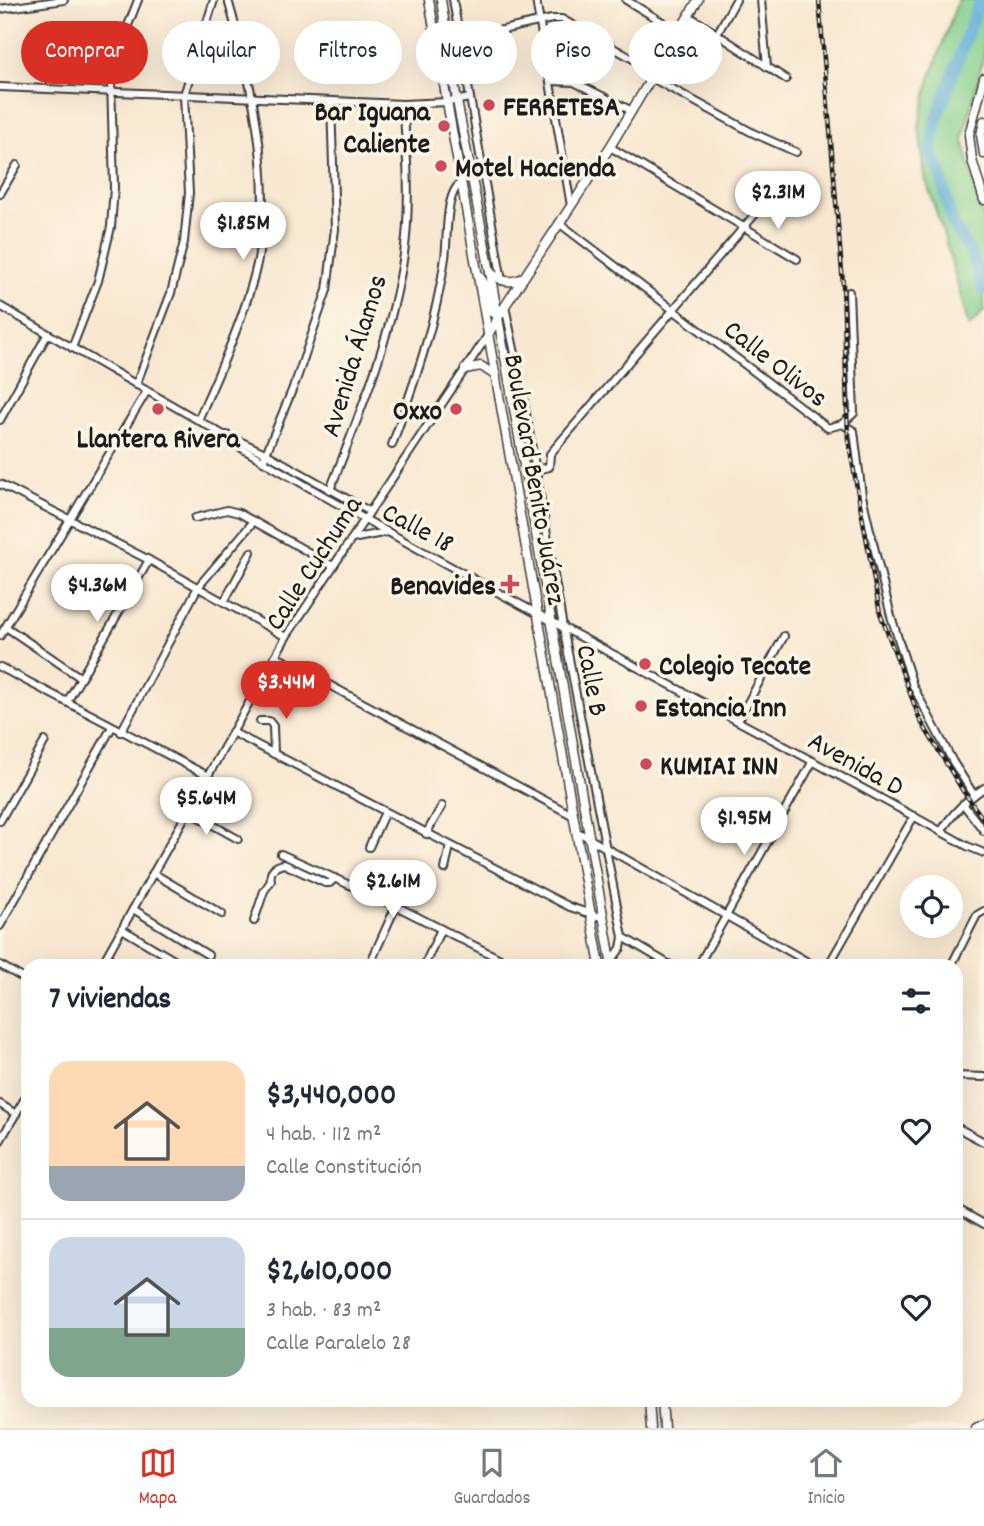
<!DOCTYPE html>
<html lang="es">
<head>
<meta charset="utf-8">
<style>
	body { margin:0; font-family:Dekko,sans-serif; background:#f2f2f3; color:#1f2937; height:100vh; display:flex; flex-direction:column; font-size:26px; white-space:nowrap }
	* { box-sizing:border-box; margin:0 }
	p { font-size:23px; color:#747a83 }
	.icon { flex:none; width:38px; height:38px; fill:none; stroke:currentColor; stroke-width:2; stroke-linecap:round; stroke-linejoin:round }
	.map { position:relative; flex:1; overflow:hidden }
	.details { position:absolute; left:21px; top:959px; width:942px; height:448px; display:flex; flex-direction:column; background:#fff; border-radius:21px; box-shadow:0 7px 28px #0002 }
	.details>* { flex:none }
	.guide { position:absolute; left:21px; top:21px; width:943px; height:63px; display:flex; gap:14px }
	.controls { position:absolute; left:900px; top:875px; display:grid; gap:14px }
	.controls a { display:grid; place-items:center; width:63px; height:63px; border-radius:50%; background:#fff; box-shadow:0 7px 28px #0002; font-size:35px }
	.price { position:absolute; translate:-50% -60px; padding:0 16px; border-radius:24px; background:#fff; color:#222; font-size:23px; line-height:46px; filter:drop-shadow(0 2px 4px #0008) }
	.price::after { content:''; position:absolute; left:50%; top:42px; width:21px; height:16px; margin-left:-10px; background:inherit; clip-path:polygon(0 0,100% 0,50% 100%) }
	.price.on { background:#d93025; color:#fff }
	ul { padding:0; list-style:none }
	li { display:flex; align-items:center; gap:21px; height:175px; padding:0 28px }
	li+li { border-top:2px solid #e0e1e3 }
	li span { display:grid; place-items:center; flex:none; width:196px; height:140px; border-radius:21px; color:#555 }
	li>.icon { margin-inline-start:auto }
	span .icon { width:84px; height:84px; fill:#fffc; stroke-width:1 }
	li b { font-size:30px }
	h2 { display:flex; justify-content:space-between; align-items:center; height:84px; padding:0 28px; font-size:30px }
	.tag { padding:0 24px; border-radius:32px; background:#fff; box-shadow:0 7px 28px #0002; font-size:24px; line-height:63px }
	.tag.on { background:#d93025; color:#fff }
	.menu { display:flex; justify-content:space-around; align-items:center; height:98px; border-top:2px solid #e0e1e3; background:#fff; font-size:19px; color:#747a83 }
	.menu a { display:grid; justify-items:center; gap:4px }
	.menu .on { color:#d93025 }
	.map>svg:first-child { display:block }
	.green { fill:#84d08e; stroke:#507655; stroke-width:2 }
	.lines { fill:none; stroke-linecap:round; stroke-linejoin:round }
	.river { stroke:#5bacd6; stroke-width:12 }
	.minor-casing { stroke:#3d3b37; stroke-width:10 }
	.major-casing { stroke:#3d3b37; stroke-width:11 }
	.minor { stroke:#fff; stroke-width:6 }
	.major { stroke:#fff; stroke-width:8 }
	.rail-casing { stroke:#1c1c1c; stroke-width:4.5 }
	.rail { stroke:#fcf5e5; stroke-width:2; stroke-dasharray:5; stroke-linecap:butt }
	.poi-dot { fill:#d1495b; stroke:#fcf5e5; stroke-width:2.5 }
	.labels { text-anchor:middle; stroke-width:7; stroke-linejoin:round; paint-order:stroke }
	.poi-label { font-size:28px; font-weight:bold; fill:#1c1c1c; stroke:#fcf5e5; text-anchor:start }
	.street-label { font-size:28px; fill:#1c1c1c; stroke:#fcf5e5 }
</style>
</head>
<body>
<div class="map">
<svg width="984" height="1428" viewBox="0 0 984 1428">
	<rect width="100%" height="100%" fill="#fcf5e5"/>
	<filter id="ink" filterUnits="userSpaceOnUse"><feTurbulence type="fractalNoise" baseFrequency=".0143" numOctaves="2"/><feDisplacementMap in="SourceGraphic" scale="14" xChannelSelector="R" yChannelSelector="G"/><feConvolveMatrix kernelMatrix="1 2 1 2 8 2 1 2 1" color-interpolation-filters="sRGB"/></filter>
	<filter id="wash" filterUnits="userSpaceOnUse"><feTurbulence type="fractalNoise" baseFrequency=".00686" numOctaves="4" result="noise"/><feDisplacementMap in="SourceGraphic" scale="28" xChannelSelector="R" yChannelSelector="G"/><feGaussianBlur stdDeviation="1.57" result="paint"/><feColorMatrix in="noise" values="0 0 0 0 0 0 0 0 0 0 0 0 0 0 0 0 0 1.4 0 .05"/><feComposite in="paint" operator="in"/></filter>
	<g filter="url(#wash)">
		<rect width="100%" height="100%" fill="#f8e8d1"/>
		<path class="green" d="M958,0H984V55L963,139L984,223V311L969,327L946,242L925,177L919,126L929,82Z"/>
		<g class="lines">
			<path class="river" d="M980,0L936,121L931,152L940,170L952,222L971,254L984,290"/>
		</g>
	</g>
	<g filter="url(#ink)">
		<g class="lines">
			<defs>
				<g id="minor">
					<path d="M453,0L502,281"/>
					<path d="M536,0L571,206"/>
					<path d="M626,0L679,32"/>
					<path d="M761,0L767,67"/>
					<path d="M0,9L64,0"/>
					<path d="M689,16L786,79"/>
					<path d="M717,34L736,0"/>
					<path d="M448,42L552,19H562L656,72"/>
					<path d="M652,78L753,133L796,152"/>
					<path d="M551,81L574,82L632,111"/>
					<path d="M0,87L403,104L448,102L470,98"/>
					<path d="M610,147L797,259"/>
					<path d="M0,194L17,165"/>
					<path d="M559,223L828,428L842,424L854,431L862,496L875,551L891,616L913,686L953,762L974,795"/>
					<path d="M0,306L222,434L238,446C476,587 725,710 967,846L984,853"/>
					<path d="M505,306L518,368L563,627L623,937L621,948L611,961"/>
					<path d="M72,348L98,281L111,227L114,188L111,80L118,51L138,0"/>
					<path d="M136,385L171,293L184,242L189,193L184,95L214,0"/>
					<path d="M0,420L47,335"/>
					<path d="M198,420C219,373 248,309 258,259C273,177 251,79 228,0"/>
					<path d="M842,424L854,413L849,292"/>
					<path d="M227,435L267,454L369,511"/>
					<path d="M392,445C414,384 436,323 445,258C448,238 444,193 462,182"/>
					<path d="M263,461L297,378L327,290L335,229L331,101"/>
					<path d="M525,472L549,467L550,454L762,206"/>
					<path d="M0,484L149,560L286,637"/>
					<path d="M330,490C360,413 392,336 404,254C411,206 407,153 403,104"/>
					<path d="M195,518L227,510L239,513L333,566"/>
					<path d="M352,539L387,532"/>
					<path d="M224,602L251,552"/>
					<path d="M6,627L81,678"/>
					<path d="M0,636L147,391"/>
					<path d="M275,656L572,815"/>
					<path d="M0,667L208,776"/>
					<path d="M67,702L149,560"/>
					<path d="M260,721H269L273,726L274,754"/>
					<path d="M738,721L784,636"/>
					<path d="M121,732L198,587L254,521"/>
					<path d="M232,732L570,907L603,918"/>
					<path d="M963,804L984,831"/>
					<path d="M188,811L238,839"/>
					<path d="M0,821L45,741"/>
					<path d="M576,831L815,966"/>
					<path d="M941,832C952,813 966,800 984,788"/>
					<path d="M426,834L442,806"/>
					<path d="M369,847L385,812"/>
					<path d="M281,854L396,906L514,966"/>
					<path d="M445,869L450,846"/>
					<path d="M153,873L222,914"/>
					<path d="M133,909L208,955"/>
					<path d="M254,921L264,891L271,881C269,871 274,866 284,864L325,883H330L335,878"/>
					<path d="M0,926L112,727"/>
					<path d="M122,929L184,966"/>
					<path d="M623,937L672,966"/>
					<path d="M0,965L28,981"/>
					<path d="M101,966L286,637L488,335"/>
					<path d="M369,966L396,906"/>
					<path d="M424,966L441,929"/>
					<path d="M698,966L813,761"/>
					<path d="M828,966L914,816"/>
					<path d="M951,966L977,915L984,911"/>
					<path d="M956,1076L984,1077"/>
					<path d="M0,1104L16,1114"/>
					<path d="M956,1127L984,1142"/>
					<path d="M0,1141L28,1093"/>
					<path d="M956,1208L984,1224"/>
				</g>
				<g id="major">
					<path d="M429,0L600,966"/>
					<path d="M441,0L457,101L490,272L612,966"/>
					<path d="M984,78L969,135L972,160L984,200"/>
					<path d="M984,121L981,135L984,154"/>
					<path d="M490,272C502,282 509,284 523,278"/>
					<path d="M480,277L486,286L491,312L497,315"/>
					<path d="M488,335L505,306L610,147L698,0"/>
					<path d="M465,369L481,366L496,376"/>
					<path d="M649,1400L651,1428"/>
					<path d="M662,1400L664,1428"/>
					<path d="M976,1428L984,1424"/>
				</g>
			</defs>
			<use href="#minor" class="minor-casing"/>
			<use href="#major" class="major-casing"/>
			<use href="#minor" class="minor"/>
			<use href="#major" class="major"/>
			<defs>
				<path id="rail" d="M819,0L843,284L848,439L880,613L920,720L963,791L984,820"/>
			</defs>
			<use href="#rail" class="rail-casing"/>
			<use href="#rail" class="rail"/>
		</g>
	</g>
	<g class="poi-dot">
		<circle cx="489" cy="105" r="7"/>
		<circle cx="444" cy="126" r="7"/>
		<circle cx="441" cy="166" r="7"/>
		<circle cx="158" cy="409" r="7"/>
		<circle cx="456" cy="409" r="7"/>
		<path d="M506.5 573.5h7v7h7v7h-7v7h-7v-7h-7v-7h7z"/>
		<circle cx="645" cy="664" r="7"/>
		<circle cx="641" cy="706" r="7"/>
		<circle cx="646" cy="764" r="7"/>
	</g>
	<g class="labels">
		<g class="poi-label">
			<text x="503" y="115">FERRETESA</text>
			<text x="430" y="120" text-anchor="end">Bar Iguana<tspan x="430" dy="32">Caliente</tspan></text>
			<text x="455" y="176">Motel Hacienda</text>
			<text x="442" y="419" text-anchor="end">Oxxo</text>
			<text x="158" y="447" text-anchor="middle">Llantera Rivera</text>
			<text x="496" y="594" text-anchor="end">Benavides</text>
			<text x="659" y="674">Colegio Tecate</text>
			<text x="655" y="716">Estancia Inn</text>
			<text x="660" y="774">KUMIAI INN</text>
		</g>
		<g class="street-label">
			<text transform="translate(352 355) rotate(-73)" y="10">Avenida Álamos</text>
			<text transform="translate(777 362) rotate(38)" y="10">Calle Olivos</text>
			<text transform="translate(537 479) rotate(80)" y="10">Boulevard Benito Juárez</text>
			<text transform="translate(419 526) rotate(28)" y="10">Calle 18</text>
			<text transform="translate(312 562) rotate(-57)" y="10">Calle Cuchuma</text>
			<text transform="translate(594 680) rotate(79)" y="10">Calle B</text>
			<text transform="translate(857 762) rotate(29)" y="10">Avenida D</text>
		</g>
	</g>
</svg>
<div class="controls">
<a><svg class="icon" aria-label="locate" viewBox="0 0 24 24"><circle cx="12" cy="12" r="6"/><path d="M12 2v4M12 18v4M2 12h4M18 12h4"/></svg></a>
</div>
<b class="price" style="left:778px;top:231px">$2.31M</b>
<b class="price" style="left:243px;top:262px">$1.85M</b>
<b class="price" style="left:97px;top:624px">$4.36M</b>
<b class="price on" style="left:286px;top:721px">$3.44M</b>
<b class="price" style="left:206px;top:837px">$5.64M</b>
<b class="price" style="left:744px;top:857px">$1.95M</b>
<b class="price" style="left:393px;top:920px">$2.61M</b>
<div class="guide">
<a class="tag on">Comprar</a>
<a class="tag">Alquilar</a>
<a class="tag">Filtros</a>
<a class="tag">Nuevo</a>
<a class="tag">Piso</a>
<a class="tag">Casa</a>
</div>
<section class="details">
<h2>7 viviendas<svg class="icon" aria-label="filters" viewBox="0 0 24 24"><path d="M4 7h16M4 17h16"/><circle cx="9" cy="7" r="2"/><circle cx="15" cy="17" r="2"/></svg></h2>
<ul>
<li><span style="background:linear-gradient(#ffd9b3 75%,#9aa5b1 0)"><svg class="icon" aria-label="home" viewBox="0 0 24 24"><path d="M3 11l9-7 9 7M6 9v11h12V9"/></svg></span><div><b>$3,440,000</b><p>4 hab. · 112 m²</p><p>Calle Constitución</p></div><svg class="icon" aria-label="heart" viewBox="0 0 24 24"><path d="M12 20l-8-8c-3-5 5-10 8-4 3-6 11-1 8 4z"/></svg></li>
<li><span style="background:linear-gradient(#c9d6e8 65%,#7fa58c 0)"><svg class="icon" aria-label="home" viewBox="0 0 24 24"><path d="M3 11l9-7 9 7M6 9v11h12V9"/></svg></span><div><b>$2,610,000</b><p>3 hab. · 83 m²</p><p>Calle Paralelo 28</p></div><svg class="icon" aria-label="heart" viewBox="0 0 24 24"><path d="M12 20l-8-8c-3-5 5-10 8-4 3-6 11-1 8 4z"/></svg></li>
</ul>
</section>
</div>
<nav class="menu">
<a class="on"><svg class="icon" aria-label="map" viewBox="0 0 24 24"><path d="M3 6l6-2 6 2 6-2v14l-6 2-6-2-6 2zM9 4v14M15 6v14"/></svg>Mapa</a>
<a><svg class="icon" aria-label="saved" viewBox="0 0 24 24"><path d="M7 4h10v16l-5-4-5 4z"/></svg>Guardados</a>
<a><svg class="icon" aria-label="home" viewBox="0 0 24 24"><path d="M3 11l9-7 9 7M6 9v11h12V9"/></svg>Inicio</a>
</nav>
</body>
</html>
